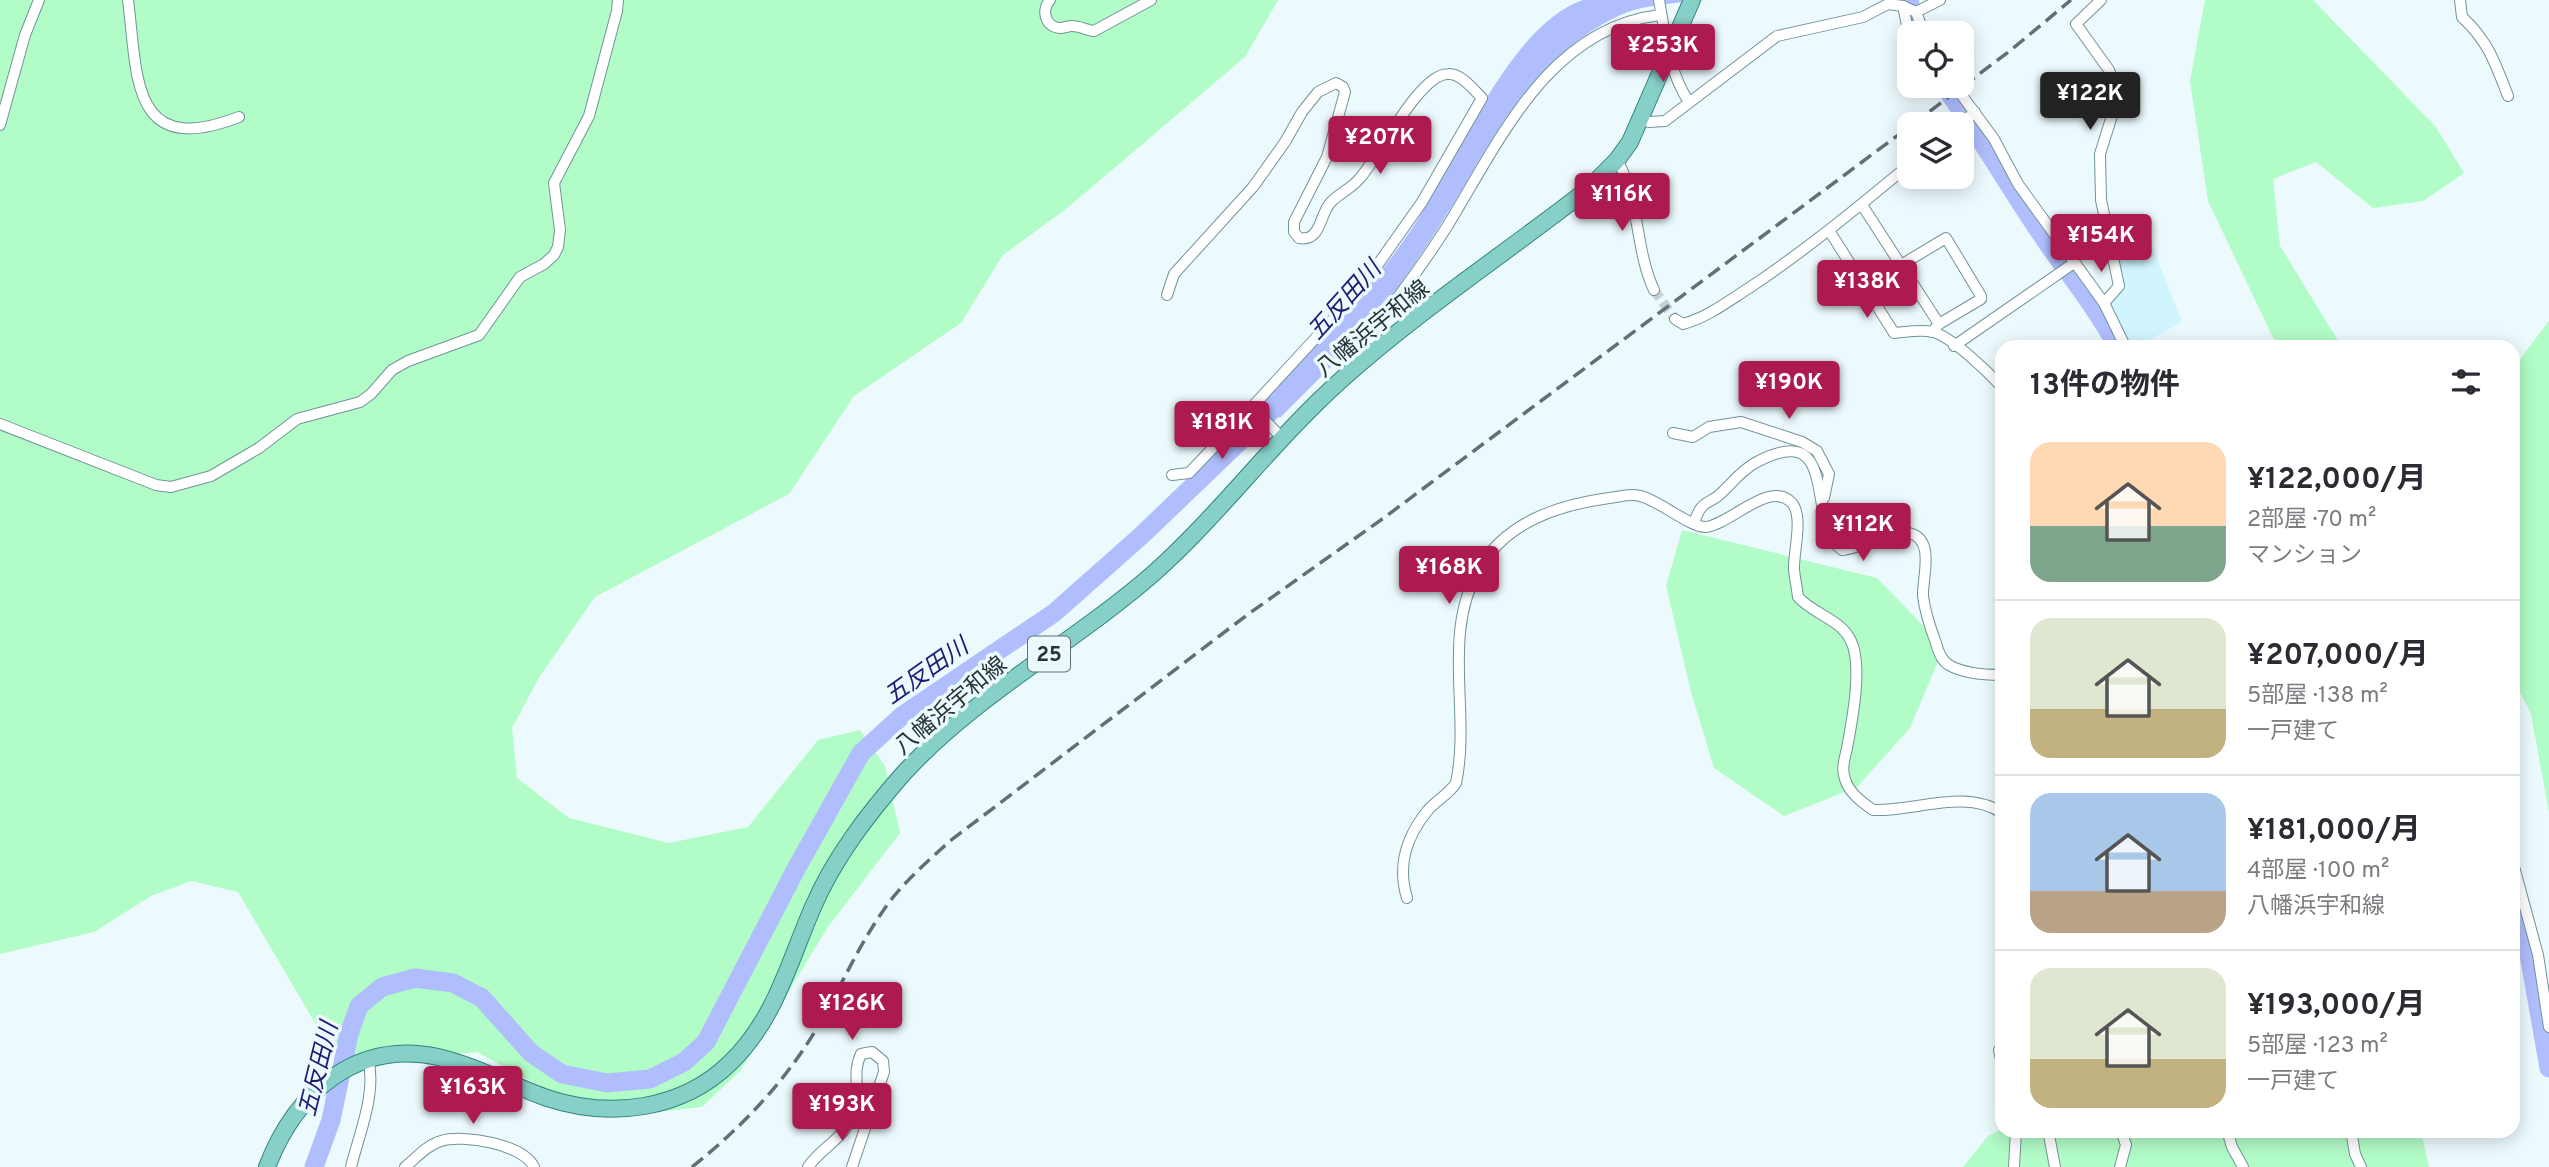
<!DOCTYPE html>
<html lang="ja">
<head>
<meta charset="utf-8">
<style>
	body { margin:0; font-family:Overpass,"Noto Sans JP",sans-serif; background:#f2f2f3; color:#2b2b33; height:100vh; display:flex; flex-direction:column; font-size:26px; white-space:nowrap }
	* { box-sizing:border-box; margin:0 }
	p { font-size:23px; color:#7c7c81 }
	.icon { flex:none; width:38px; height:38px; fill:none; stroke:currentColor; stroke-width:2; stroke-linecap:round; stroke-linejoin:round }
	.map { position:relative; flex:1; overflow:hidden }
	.drawer { position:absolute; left:1995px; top:340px; width:525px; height:798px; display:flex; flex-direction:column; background:#fff; border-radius:21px; box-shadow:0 4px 18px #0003 }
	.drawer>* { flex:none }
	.controls { position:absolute; left:1897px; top:21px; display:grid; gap:14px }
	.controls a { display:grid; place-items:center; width:77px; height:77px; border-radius:14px; background:#fff; box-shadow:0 4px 18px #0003; font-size:35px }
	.price { position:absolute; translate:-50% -60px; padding:0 16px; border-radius:7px; background:#ac1a50; color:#fff; font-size:23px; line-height:46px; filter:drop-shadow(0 2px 4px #0008) }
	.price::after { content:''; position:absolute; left:50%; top:42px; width:21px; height:16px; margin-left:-10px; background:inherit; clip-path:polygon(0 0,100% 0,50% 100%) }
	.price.selected { background:#222; color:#fff }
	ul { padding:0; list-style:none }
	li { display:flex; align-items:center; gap:21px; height:175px; padding:0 35px }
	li+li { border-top:2px solid #e1e1e2 }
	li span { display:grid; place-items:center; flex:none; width:196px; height:140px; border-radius:21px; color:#555 }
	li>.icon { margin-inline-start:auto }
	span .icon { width:84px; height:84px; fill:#fffc; stroke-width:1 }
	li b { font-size:30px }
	h2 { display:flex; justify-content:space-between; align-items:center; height:84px; padding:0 35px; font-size:30px }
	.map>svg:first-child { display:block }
	.built { fill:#d1f5fe }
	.green { fill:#b2fcc7 }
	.water { fill:#b0befe }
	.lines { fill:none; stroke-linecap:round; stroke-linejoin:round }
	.river { stroke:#b0befe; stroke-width:19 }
	.minor-tunnel { stroke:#c4d2d6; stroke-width:10; stroke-dasharray:10 5; stroke-linecap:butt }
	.minor-casing { stroke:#71939b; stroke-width:12 }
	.primary-casing { stroke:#30857d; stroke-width:18 }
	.minor { stroke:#fff; stroke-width:10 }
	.primary { stroke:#86d0c8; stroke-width:16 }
	.rail { stroke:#627073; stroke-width:3.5; stroke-dasharray:14 7; stroke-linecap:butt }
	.labels { text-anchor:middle; stroke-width:7; stroke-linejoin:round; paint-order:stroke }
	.shield { fill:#ecfafe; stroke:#616f73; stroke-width:2 }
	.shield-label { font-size:21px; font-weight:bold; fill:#263437 }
	.street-label { font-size:23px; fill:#263437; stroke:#ecfafe }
	.water-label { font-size:24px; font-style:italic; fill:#1e1b73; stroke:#ecfafe }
</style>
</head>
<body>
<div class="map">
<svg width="2549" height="1167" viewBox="0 0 2549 1167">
	<rect width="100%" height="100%" fill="#ecfafe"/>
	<path class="built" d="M2146,230L2182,322L2138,346H2125L2104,303L2119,286L2108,237Z"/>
	<g class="green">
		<path d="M0,0H1278L1245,57L1066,209L1003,255L961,323L854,396L789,494L595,597L540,676L512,728L517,778L569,818L669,843L748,827L818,740L860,730L885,766L900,833L828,927L740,1071L702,1107L639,1114L556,1095L477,1052L360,1064L315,1023L238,892L191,881L151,896L94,932L0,954Z"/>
		<path d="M2205,0H2313L2435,126L2464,173L2423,201L2373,208L2316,162L2273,179L2280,246L2337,339L2349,346H2277L2208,201L2190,81Z"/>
		<path d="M2549,321V813L2531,714L2513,678V368Z"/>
		<path d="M1682,530L1877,578L1944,647L1910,728L1857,787L1784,816L1714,768L1691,692L1666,586Z"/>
		<path d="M2002,1129L2421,1131L2429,1167H1963L1988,1136Z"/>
	</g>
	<path class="water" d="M1583,0H1706C1678,3 1644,4 1618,16C1542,54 1505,116 1464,186C1440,227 1413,267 1385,305C1355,346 1316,381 1280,418L1263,401C1315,346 1371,290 1413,227C1455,163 1509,25 1583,0Z"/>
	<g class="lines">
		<g class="river">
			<path d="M1909,0L1916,33"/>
			<path d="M1944,86C1981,137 2012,192 2048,244C2072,278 2097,309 2117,346"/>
			<path d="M2513,889L2524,926L2549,1068"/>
			<path d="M314,1167L331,1120L349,1034L359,1006L382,987L415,978L453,983L482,998L531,1053L562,1074L607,1083L650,1079L684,1062L706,1042L796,869L861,753L903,715L1054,613L1142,535L1291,392"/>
		</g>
		<path class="minor-tunnel" d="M1654,290L1675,319"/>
		<defs>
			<g id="minor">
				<path d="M128,0C138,77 130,159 239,117"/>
				<path d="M1050,0C1041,10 1045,28 1061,28C1064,28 1068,26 1072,26C1079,26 1087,30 1094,31L1151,0"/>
				<path d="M1659,0C1665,33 1669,73 1689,102"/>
				<path d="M2101,0L2076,24L2109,70L2115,87V106L2100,154L2101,200L2119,286L2104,303"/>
				<path d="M2460,0L2462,17C2489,42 2495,63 2508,96"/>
				<path d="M1903,6L1909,35"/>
				<path d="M1916,12L1940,0"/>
				<path d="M1955,86L1994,139L2018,184L2104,303L2125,346"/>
				<path d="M1641,118L1649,122L1665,121L1777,36L1863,17L1888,4L1903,6L1916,12L1924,33"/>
				<path d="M1960,124L1975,112"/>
				<path d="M0,125L25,35L39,0"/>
				<path d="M1617,160C1640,199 1635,250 1654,290"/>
				<path d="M1862,205L1939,324"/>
				<path d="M1830,232L1894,333C1906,332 1921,329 1933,332C1952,337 1988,372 2002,387"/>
				<path d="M1901,265L1946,238L1981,296V299L1939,324L1932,332"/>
				<path d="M1167,295L1174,274L1253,187L1285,142L1302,112L1318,92L1336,83L1343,87L1345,92L1327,157L1294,222V232L1299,238C1322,242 1319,214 1331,202C1340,193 1352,188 1360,178C1379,157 1419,74 1448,74C1461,73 1474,90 1482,98L1422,202L1359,291L1252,407L1282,438"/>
				<path d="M1675,319L1683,324C1708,317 1727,302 1749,288C1806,250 1857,208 1909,165"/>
				<path d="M1954,346L2074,263"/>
				<path d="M1380,347L1370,334C1398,298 1424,263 1448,225C1500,140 1549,28 1660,15"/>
				<path d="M0,424L156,485L171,487L211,476L259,448L297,419L360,402L371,394L392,370L408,361L479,335L520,277L544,264L554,255L558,247L560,230L554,183L589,116L617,11L618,0"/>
				<path d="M1673,433L1693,437L1709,427L1741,422L1802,442L1817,451L1829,474L1824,498"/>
				<path d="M1172,475L1189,473L1252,407"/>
				<path d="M1694,523C1696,518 1698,511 1701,508C1705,502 1714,500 1719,495C1732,484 1739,472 1755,463C1842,416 1804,522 1842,550C1862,549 1892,529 1909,533C1936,539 1922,578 1923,596C1925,613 1930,627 1936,643C1938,651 1942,661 1949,665C1964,674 1986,675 2002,675"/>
				<path d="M2002,546V551"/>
				<path d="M2513,863L2538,955L2549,1027"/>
				<path d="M1407,898C1397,865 1406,837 1428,810C1437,800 1449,794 1456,783C1471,713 1441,635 1479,569C1506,522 1558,505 1609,498C1619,497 1630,493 1640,496C1657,499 1691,528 1706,527C1731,524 1770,479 1792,503C1804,517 1793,553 1794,570C1795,579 1797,588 1798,597C1813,614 1841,619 1851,641C1863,666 1852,721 1847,748C1845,758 1841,768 1845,779C1849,793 1862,802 1873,810C1913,812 1966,788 2002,813"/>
				<path d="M2002,1045L1999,1050L2002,1064"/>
				<path d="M2048,1130L2055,1167"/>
				<path d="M2227,1130L2232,1147L2243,1167"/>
				<path d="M2351,1130L2355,1154L2361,1167"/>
				<path d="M351,1167C359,1134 377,1093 368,1059"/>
				<path d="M405,1167C416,1158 427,1145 441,1141C463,1134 523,1144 534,1167"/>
				<path d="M808,1167C825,1143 845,1141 855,1108C860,1089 852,1072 861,1054L872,1052L883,1061L884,1072L852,1167"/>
				<path d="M2014,1167L2016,1130"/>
				<path d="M2120,1167L2126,1145L2121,1130"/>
			</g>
			<path id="primary" d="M267,1167C295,1094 355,1039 438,1057C476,1066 511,1085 547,1098C610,1119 682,1110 730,1063C775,1020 789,962 813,907C834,858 868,814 903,774C975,695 1074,643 1154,573C1221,513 1274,440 1341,380C1418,311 1506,253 1588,189L1617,160L1630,142L1692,0"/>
		</defs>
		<use href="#minor" class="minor-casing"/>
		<use href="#primary" class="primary-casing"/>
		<use href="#minor" class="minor"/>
		<use href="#primary" class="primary"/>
		<g class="rail">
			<path d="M1913,124L2011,50L2071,0"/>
			<path d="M692,1167C741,1128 785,1082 817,1028C840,989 857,948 883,911C901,884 926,863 950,841L1247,615L1385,517L1909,127"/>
		</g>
	</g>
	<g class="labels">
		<rect class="shield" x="1028" y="636.5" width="42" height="35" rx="5"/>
		<g class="shield-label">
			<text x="1049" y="661">25</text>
		</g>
		<g class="street-label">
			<text transform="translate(1372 328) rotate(-39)" y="8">八幡浜宇和線</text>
			<text transform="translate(950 705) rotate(-40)" y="8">八幡浜宇和線</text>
		</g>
		<g class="water-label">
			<text transform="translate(1344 300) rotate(-48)" y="8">五反田川</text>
			<text transform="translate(926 671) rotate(-35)" y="8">五反田川</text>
			<text transform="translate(318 1069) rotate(-76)" y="8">五反田川</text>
		</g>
	</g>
</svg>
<div class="controls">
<a><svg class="icon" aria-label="locate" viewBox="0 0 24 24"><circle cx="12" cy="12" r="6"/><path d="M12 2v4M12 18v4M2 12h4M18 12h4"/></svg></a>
<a><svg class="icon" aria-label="layers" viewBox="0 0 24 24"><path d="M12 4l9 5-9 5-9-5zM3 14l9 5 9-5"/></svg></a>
</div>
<b class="price" style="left:1663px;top:84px">¥253K</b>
<b class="price selected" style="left:2090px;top:132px">¥122K</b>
<b class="price" style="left:1380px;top:176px">¥207K</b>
<b class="price" style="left:1622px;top:233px">¥116K</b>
<b class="price" style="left:2101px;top:274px">¥154K</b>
<b class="price" style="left:1867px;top:320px">¥138K</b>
<b class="price" style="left:1789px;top:421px">¥190K</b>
<b class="price" style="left:1222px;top:461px">¥181K</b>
<b class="price" style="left:1863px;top:563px">¥112K</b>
<b class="price" style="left:1449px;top:606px">¥168K</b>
<b class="price" style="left:852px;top:1042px">¥126K</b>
<b class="price" style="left:473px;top:1126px">¥163K</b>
<b class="price" style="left:842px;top:1143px">¥193K</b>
<section class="drawer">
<h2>13件の物件<svg class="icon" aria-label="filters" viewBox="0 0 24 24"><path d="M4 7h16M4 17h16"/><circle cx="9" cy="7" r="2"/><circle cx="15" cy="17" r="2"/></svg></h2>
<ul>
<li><span style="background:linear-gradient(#ffd9b3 60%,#7fa58c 0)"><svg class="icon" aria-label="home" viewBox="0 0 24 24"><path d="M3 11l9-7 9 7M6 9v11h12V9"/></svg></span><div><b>¥122,000/月</b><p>2部屋 · 70 m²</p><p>マンション</p></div></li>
<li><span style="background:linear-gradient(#dfe7d0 65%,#c2b280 0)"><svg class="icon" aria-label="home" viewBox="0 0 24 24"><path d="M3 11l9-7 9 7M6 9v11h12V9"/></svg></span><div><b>¥207,000/月</b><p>5部屋 · 138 m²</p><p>一戸建て</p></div></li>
<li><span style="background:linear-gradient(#a9c7e8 70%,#b9a48a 0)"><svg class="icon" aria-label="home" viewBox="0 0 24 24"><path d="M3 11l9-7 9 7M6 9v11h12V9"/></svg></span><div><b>¥181,000/月</b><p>4部屋 · 100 m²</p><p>八幡浜宇和線</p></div></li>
<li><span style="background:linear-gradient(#dfe7d0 65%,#c2b280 0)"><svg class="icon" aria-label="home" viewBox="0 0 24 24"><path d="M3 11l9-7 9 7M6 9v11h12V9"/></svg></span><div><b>¥193,000/月</b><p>5部屋 · 123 m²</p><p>一戸建て</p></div></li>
</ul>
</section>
</div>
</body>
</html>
